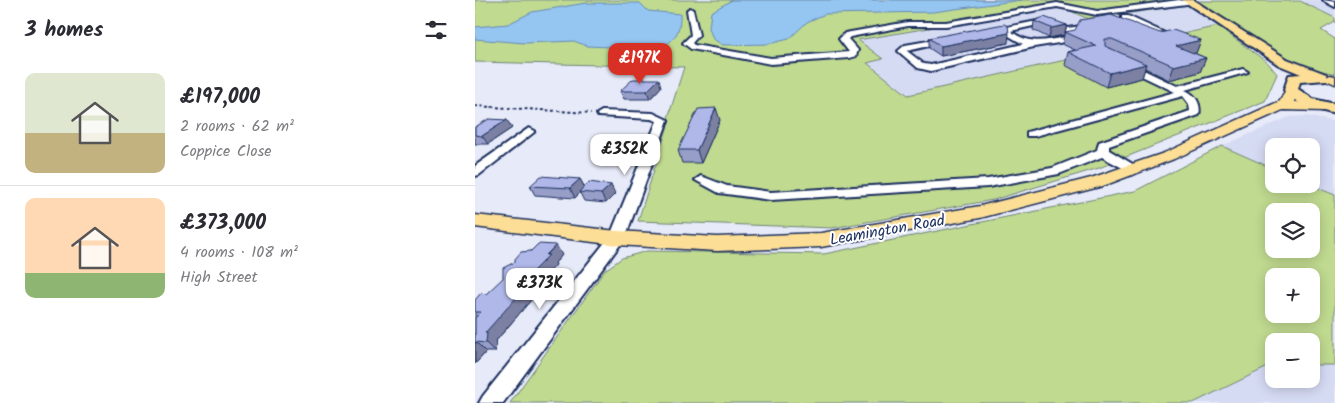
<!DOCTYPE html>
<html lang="en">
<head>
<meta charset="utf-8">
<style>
	body { margin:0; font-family:Kalam,sans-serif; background:#f7f7f7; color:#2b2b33; height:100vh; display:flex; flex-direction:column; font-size:19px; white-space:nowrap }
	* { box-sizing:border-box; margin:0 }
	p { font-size:16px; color:#7c7c81 }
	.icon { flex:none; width:28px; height:28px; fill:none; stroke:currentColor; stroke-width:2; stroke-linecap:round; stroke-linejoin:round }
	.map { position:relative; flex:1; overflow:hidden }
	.sheet { display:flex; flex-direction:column; background:#fff; width:475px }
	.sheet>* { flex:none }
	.fabs { position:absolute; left:790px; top:138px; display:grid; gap:10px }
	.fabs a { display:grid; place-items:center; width:55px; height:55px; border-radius:10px; background:#fff; box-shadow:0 2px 12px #0003; font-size:25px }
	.price { position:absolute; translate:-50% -42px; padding:0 11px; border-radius:10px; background:#fff; color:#222; font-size:16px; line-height:32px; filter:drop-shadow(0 1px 2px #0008) }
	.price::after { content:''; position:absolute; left:50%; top:30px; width:15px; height:11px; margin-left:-8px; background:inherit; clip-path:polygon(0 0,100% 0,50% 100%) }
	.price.selected { background:#d93025; color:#fff }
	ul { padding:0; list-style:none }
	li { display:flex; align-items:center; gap:15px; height:125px; padding:0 25px }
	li+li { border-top:1px solid #e1e1e2 }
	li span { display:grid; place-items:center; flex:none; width:140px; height:100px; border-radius:10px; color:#555 }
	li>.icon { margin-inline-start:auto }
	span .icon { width:60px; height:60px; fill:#fffc; stroke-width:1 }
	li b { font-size:21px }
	h2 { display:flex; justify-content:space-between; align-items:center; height:60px; padding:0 25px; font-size:21px }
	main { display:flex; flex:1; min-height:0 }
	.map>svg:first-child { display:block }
	.built { fill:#d6dbf4 }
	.green { fill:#c0da90; stroke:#6e8477; fill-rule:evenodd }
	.water { fill:#95c6f1; stroke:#648ab6 }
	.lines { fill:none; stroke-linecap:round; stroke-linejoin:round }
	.minor-casing { stroke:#1b2f5e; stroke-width:4 }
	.major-casing { stroke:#1b2f5e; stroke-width:3 }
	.highway-casing { stroke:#1b2f5e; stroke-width:4 }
	.path { stroke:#1b2f5e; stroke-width:2; stroke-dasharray:3 2.5; stroke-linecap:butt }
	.minor { fill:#fff; fill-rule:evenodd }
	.major { fill:#fcde96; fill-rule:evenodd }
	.highway { fill:#fcde96; fill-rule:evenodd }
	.wall { fill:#979ec8; stroke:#1b2f5e }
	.shaded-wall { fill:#7b81a3; stroke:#1b2f5e }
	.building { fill:#b0b8e9; stroke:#1b2f5e }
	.labels { text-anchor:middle; stroke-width:4; stroke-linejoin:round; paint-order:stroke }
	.street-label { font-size:16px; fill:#1b2f5e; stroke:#fff }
</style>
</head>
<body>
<main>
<section class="sheet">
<h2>3 homes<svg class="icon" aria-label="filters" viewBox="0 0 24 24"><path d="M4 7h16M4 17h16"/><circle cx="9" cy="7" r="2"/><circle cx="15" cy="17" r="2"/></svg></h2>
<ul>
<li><span style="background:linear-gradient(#dfe7d0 60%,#c2b280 0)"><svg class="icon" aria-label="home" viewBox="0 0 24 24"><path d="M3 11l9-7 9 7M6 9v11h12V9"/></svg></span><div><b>£197,000</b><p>2 rooms · 62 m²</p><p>Coppice Close</p></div></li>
<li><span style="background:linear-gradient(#ffd9b3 75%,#8fb573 0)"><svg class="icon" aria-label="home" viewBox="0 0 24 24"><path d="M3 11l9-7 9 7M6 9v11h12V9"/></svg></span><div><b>£373,000</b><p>4 rooms · 108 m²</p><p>High Street</p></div></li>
</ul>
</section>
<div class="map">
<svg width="860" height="403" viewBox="0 0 860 403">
	<rect width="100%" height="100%" fill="#e7eaf8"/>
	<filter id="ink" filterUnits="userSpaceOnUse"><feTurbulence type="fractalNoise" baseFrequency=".02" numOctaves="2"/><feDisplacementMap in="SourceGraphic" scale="10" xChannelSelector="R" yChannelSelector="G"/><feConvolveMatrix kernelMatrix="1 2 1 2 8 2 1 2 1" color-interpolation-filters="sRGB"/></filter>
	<g filter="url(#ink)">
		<g class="built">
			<path d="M823,0H860V18L825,1Z"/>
			<path d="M712,5L743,25L433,95L392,63L408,59L382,40L585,6L613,19Z"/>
			<path d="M832,116L860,122V195L833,184H836V146H799V169L747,146L814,117Z"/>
			<path d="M797,364L799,379H836V365H860V403H718Z"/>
		</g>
		<g class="green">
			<path d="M0,0H705L712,5L613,19L585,6L383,40L408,59L392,63L433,95L743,26L793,63L802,74L790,101L624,168L518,200L357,228L163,221L195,119L193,118L209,67L0,62Z"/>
			<path d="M722,1H825L860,18V22L846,30L860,39V74L818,64Z"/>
			<path d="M747,146L799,169V184H833L860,195V365H836V341H799V364L718,403H35L130,270L147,258L172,251L349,254L660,191ZM799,211H836V249H799ZM836,276V314H799V276Z"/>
		</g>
		<g class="water">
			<path d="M257,0H547L458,12L350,14L332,22L314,39L293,44L248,45L238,39L234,28L236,12Z"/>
			<path d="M111,3H165L173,11L205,14C206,32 199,44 180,49L112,46L99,41L50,43L0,39V27L33,24L57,12Z"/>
		</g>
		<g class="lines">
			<defs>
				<g id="minor">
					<path d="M704,0L720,3L622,15L582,7L471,26H433L375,37L373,39L383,50L381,56L374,58L296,64L216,49L208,43L216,35L212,10L215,8L218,10L224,35L217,43L219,45L296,58L374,52L364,39L370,33L433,22H471L582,3L622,11Z"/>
					<path d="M848,0L860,2V7L849,1Z"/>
					<path d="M647,16H653L690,33L666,38V34L678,32L647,20Z"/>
					<path d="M567,20L593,28L618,24L622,26L599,31L601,33L596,41L559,47L456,71L443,68L423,51L430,45L476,37V41L432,51L449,64L456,65L548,44L527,32V28ZM567,24L593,34L590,37C570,41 553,45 536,31Z"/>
					<path d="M648,63H654L702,86L768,69L773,72L710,90C720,94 727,104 724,115L634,146V150L661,166L663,169L661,172L657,173L627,157L584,174L513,187L296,200L244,193L220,180L226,176L252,186L296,192L513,179L577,168L622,150L624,142L715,111L714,104L708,96L560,136H552V132L700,92L648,67Z"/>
					<path d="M127,111L178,113L193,120L150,238L28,403H4L8,396L135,236L182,121L176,119L123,116L122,114Z"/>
					<path d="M54,128L60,131L58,133L4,175L0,176V166Z"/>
				</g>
				<g id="major">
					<path d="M855,75L860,76V84L849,79Z"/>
					<path d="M816,86L822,90L819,102L849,103L856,107L849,111L808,110L699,159L628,186L505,218L346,247L242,251L142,245L0,227V215L142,231L242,237L346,233L505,206L616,178L689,153L805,101L812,87Z"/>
				</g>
				<path id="highway" d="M707,0H718L812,59L851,74L853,77L851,80L825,82L823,89L838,99L860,104V114C842,109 821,106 809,90L814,75L826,74L804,65Z"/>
			</defs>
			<use href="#minor" class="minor-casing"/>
			<use href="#major" class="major-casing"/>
			<use href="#highway" class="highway-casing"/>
			<path class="path" d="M0,106L116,113"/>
			<use href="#minor" class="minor"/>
			<use href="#major" class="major"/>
			<use href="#highway" class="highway"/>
		</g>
		<g class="wall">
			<path d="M559,21L592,25L590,32L685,33L726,40L721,53H719L731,58L725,72L694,80L670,68L667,78L631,87L590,65L593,52L600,50L587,44L589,35L574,38L558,30Z"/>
			<path d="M454,38L533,43L466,56L454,48Z"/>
			<path d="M186,87L175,99H149L145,91Z"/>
			<path d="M245,120L226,163H207L203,150Z"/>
			<path d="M0,127L37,128L13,144H0Z"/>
			<path d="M105,179L109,186L136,185L140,194L131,203L109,201L105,193L100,198L60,195L55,186Z"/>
			<path d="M87,255L80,263L81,265L52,295L56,300L20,342L21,343L20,352H11L0,364V300Z"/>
		</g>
		<g class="shaded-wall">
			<path d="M592,25L589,35L574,38L576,28Z"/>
			<path d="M534,33L533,43L466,56V46Z"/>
			<path d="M726,40L721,53L696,59L701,46Z"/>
			<path d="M731,58L725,72L694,80L699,66Z"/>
			<path d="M671,64L667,78L631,87L635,73Z"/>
			<path d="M184,79L186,87L175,99L172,91Z"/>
			<path d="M241,108L245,120L226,163L222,150Z"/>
			<path d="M32,120L37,128L13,144L7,136Z"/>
			<path d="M105,179L110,188L104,192L105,193L100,198L95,188Z"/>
			<path d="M136,185L140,194L131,203L126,194Z"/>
			<path d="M81,245L87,255L80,263L81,265L52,295L56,300L20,342L21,343L20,352L11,343L10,333L40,289Z"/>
			<path d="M1,342L11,352L0,364V344Z"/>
		</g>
		<g class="building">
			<path d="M636,15L685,33L698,30L726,40L701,46L731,58L699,66L637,39H630V46L671,64L635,73L593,52L621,46L590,32L600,30L605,20Z"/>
			<path d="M569,17L592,25L576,28L559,21Z"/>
			<path d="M529,24L533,26L534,33L466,46L454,38Z"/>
			<path d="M158,79H184L172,91H145Z"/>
			<path d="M241,108L222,150H203L223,109Z"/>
			<path d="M14,119L32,120L7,136L0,135V127Z"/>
			<path d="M66,176L105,179L95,188L55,186Z"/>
			<path d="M114,182L136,185L126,194L104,192Z"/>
			<path d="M63,244L81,245L71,255H74L40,289L48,290L10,333H12L11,343L1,342L0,344V318L6,312H0V300L6,293L11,294L28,278V268L40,262V259L46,252L56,251Z"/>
		</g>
	</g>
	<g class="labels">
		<g class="street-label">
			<text transform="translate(412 229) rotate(-10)" y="6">Leamington Road</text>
		</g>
	</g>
</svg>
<div class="fabs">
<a><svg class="icon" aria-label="locate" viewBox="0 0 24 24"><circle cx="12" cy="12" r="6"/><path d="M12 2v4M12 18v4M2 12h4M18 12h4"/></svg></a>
<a><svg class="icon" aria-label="layers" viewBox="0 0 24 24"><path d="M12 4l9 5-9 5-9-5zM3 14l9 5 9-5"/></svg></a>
<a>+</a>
<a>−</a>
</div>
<b class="price selected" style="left:165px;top:85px">£197K</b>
<b class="price" style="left:150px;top:176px">£352K</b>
<b class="price" style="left:65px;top:310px">£373K</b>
</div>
</main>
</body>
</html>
